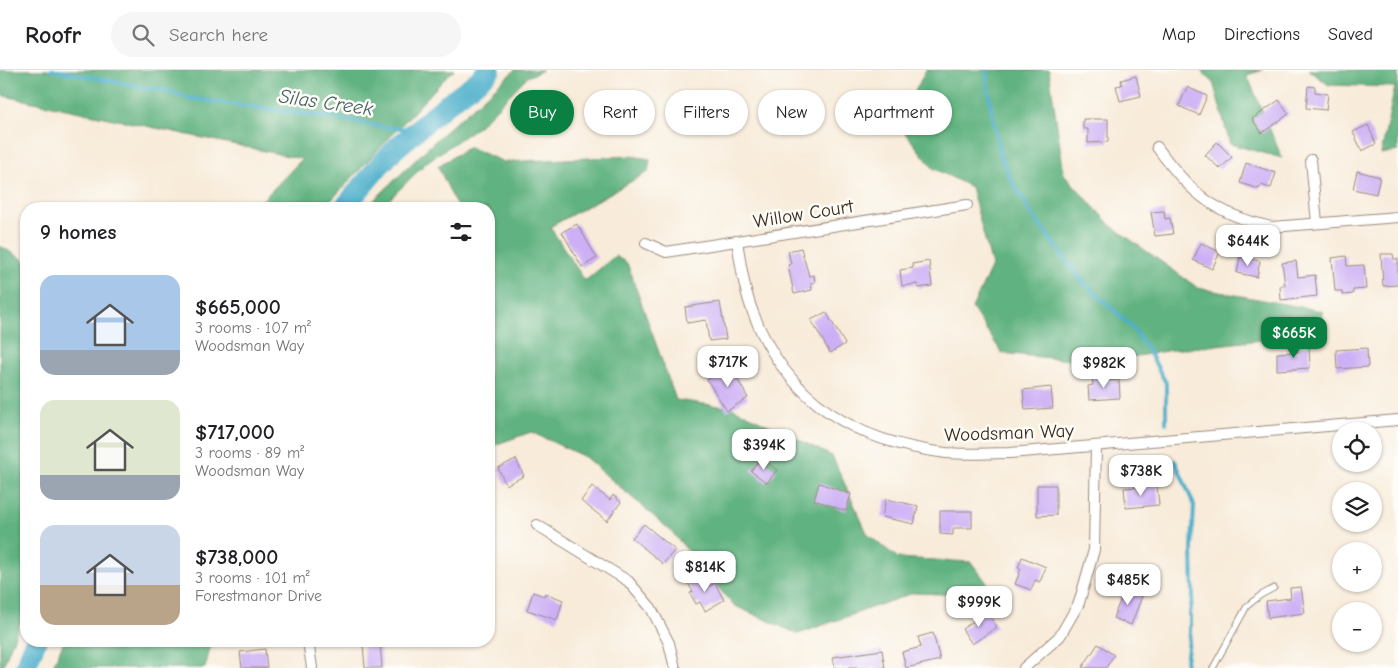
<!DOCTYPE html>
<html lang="en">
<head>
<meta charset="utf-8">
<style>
	body { margin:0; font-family:"Comic Neue",sans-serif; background:#f6f6f6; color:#202124; height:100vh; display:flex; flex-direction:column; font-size:19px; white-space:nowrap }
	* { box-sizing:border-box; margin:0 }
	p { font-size:16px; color:#757577 }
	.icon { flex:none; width:28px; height:28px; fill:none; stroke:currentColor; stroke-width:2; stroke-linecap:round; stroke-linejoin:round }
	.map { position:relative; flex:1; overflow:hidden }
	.details { position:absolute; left:20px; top:132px; width:475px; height:445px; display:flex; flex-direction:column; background:#fff; border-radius:20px; box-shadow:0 1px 4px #0004 }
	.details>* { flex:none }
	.guide { position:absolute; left:510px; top:20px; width:475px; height:45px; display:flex; gap:10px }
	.buttons { position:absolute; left:1332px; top:352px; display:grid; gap:10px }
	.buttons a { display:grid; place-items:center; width:50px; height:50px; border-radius:50%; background:#fff; box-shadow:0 1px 4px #0004; font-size:25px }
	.price { position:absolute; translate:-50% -42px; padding:0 11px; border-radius:10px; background:#fff; color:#222; font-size:16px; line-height:32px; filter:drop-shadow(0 1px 2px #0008) }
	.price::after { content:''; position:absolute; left:50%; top:30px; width:15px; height:11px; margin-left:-8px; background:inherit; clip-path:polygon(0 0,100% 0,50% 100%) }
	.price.current { background:#0b8043; color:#fff }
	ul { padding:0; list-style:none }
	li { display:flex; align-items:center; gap:15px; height:125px; padding:0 20px }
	li span { display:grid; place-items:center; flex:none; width:140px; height:100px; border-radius:15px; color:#555 }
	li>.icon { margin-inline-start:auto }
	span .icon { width:60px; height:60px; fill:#fffc; stroke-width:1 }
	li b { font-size:21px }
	h2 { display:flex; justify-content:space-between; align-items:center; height:60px; padding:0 20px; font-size:21px }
	.chip { padding:0 18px; border-radius:22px; background:#fff; box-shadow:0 1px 4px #0004; font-size:18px; line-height:45px }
	.chip.current { background:#0b8043; color:#fff }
	header { display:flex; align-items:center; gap:30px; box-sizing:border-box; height:70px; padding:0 25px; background:#fff; border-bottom:1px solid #e0e0e0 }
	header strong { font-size:24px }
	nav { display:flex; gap:28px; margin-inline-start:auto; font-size:18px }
	.search { width:350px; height:45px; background:#f6f6f6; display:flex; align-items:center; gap:12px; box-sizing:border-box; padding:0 18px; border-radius:28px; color:#757577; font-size:19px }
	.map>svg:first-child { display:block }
	.forest { fill:#60b280; stroke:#4e6e4f }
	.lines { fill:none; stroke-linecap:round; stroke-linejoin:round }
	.stream { stroke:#4cafcb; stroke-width:4 }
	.river { stroke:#4cafcb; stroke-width:21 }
	.building { fill:#ccaff5 }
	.lane-casing { stroke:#9a8a7c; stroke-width:7 }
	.street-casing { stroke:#9a8a7c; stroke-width:12 }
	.lane { stroke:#fff; stroke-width:5 }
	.street { stroke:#fff; stroke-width:10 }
	.labels { text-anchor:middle; stroke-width:5; stroke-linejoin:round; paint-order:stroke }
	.street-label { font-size:19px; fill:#3b2a1e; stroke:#fdfcf7 }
	.water-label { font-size:20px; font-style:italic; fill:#425f63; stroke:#fdfcf7 }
</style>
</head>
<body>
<header>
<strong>Roofr</strong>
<div class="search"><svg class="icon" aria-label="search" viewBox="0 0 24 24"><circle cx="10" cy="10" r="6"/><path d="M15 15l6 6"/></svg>Search here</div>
<nav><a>Map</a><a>Directions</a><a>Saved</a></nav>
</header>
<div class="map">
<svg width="1398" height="598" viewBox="0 0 1398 598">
	<rect width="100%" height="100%" fill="#fdfcf7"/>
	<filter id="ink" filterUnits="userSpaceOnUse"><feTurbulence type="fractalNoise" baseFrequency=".02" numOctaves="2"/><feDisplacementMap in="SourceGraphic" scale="10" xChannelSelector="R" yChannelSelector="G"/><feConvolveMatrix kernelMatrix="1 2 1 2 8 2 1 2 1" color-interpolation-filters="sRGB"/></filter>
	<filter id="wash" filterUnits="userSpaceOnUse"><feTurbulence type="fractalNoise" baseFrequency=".0096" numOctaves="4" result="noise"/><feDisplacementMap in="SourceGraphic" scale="20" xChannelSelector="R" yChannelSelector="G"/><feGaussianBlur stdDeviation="1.12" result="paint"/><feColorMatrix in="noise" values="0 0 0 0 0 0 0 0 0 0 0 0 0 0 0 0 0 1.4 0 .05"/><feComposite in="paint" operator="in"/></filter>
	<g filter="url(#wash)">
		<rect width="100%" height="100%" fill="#f8ebd9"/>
		<g class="forest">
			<path d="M0,0H455L448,5L323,139H254L302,89L0,25Z"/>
			<path d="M515,0H543L527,7L479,56L428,91L380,139H365L439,67Z"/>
			<path d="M926,0H1049L1064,104L1110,155L1198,218L1322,241L1323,263L1172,280L1098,293L1002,283L972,238L992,196L971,117L933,98L898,54Z"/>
			<path d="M1200,0H1263L1247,5L1282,88L1230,74L1213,12Z"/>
			<path d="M1309,0H1398V81L1381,84L1395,17L1329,15Z"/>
			<path d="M469,77L504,92L631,86L650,89L648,102L550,157L585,211L615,186L627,193L676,330L733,338L832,386L868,465L898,488L971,492L997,526L913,523L798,564L733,535L671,461L585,387L531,362L489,377V139H458L438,96Z"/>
			<path d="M0,176L26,191V538L2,598H0Z"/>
			<path d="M64,571H212L205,598H52Z"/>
		</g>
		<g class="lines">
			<g class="stream">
				<path d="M52,0L170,22L188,28L334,48L382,57L419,59"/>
				<path d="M987,0V14L1000,85L1011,110L1033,146L1081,210L1131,256L1148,280L1166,313V353"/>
				<path d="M1175,391L1194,435L1192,478L1193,525L1190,543V564L1185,598"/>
			</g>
			<g class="river">
				<path d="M343,139L379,96L395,79L447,34L474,14L490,0"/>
				<path d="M25,598L36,571"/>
			</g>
		</g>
		<g id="blocks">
			<g class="building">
				<path d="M1136,6L1141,26L1120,31L1116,16L1122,15L1121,10Z"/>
				<path d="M1308,16L1315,17V22L1328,24L1326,40L1306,38Z"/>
				<path d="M1187,17L1207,26L1199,45L1179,36Z"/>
				<path d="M1279,30L1289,44L1262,63L1252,49Z"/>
				<path d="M1083,49H1108V72L1088,73V59H1083Z"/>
				<path d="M1368,55L1376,74L1362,81L1353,62Z"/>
				<path d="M1217,72L1232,87L1220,99L1205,85Z"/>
				<path d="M1246,93L1276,103L1271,118L1261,115L1259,119L1240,113Z"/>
				<path d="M1357,101L1380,107L1376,124L1353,119Z"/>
				<path d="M1164,141L1165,149L1170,148L1173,164L1155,166L1151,142Z"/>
				<path d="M577,154L597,188L582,197L562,162Z"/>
				<path d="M1201,173L1220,182L1212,199L1193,190Z"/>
				<path d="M801,178L809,206L814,205L815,212L811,213L812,220L794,224L788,195L791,194L788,181Z"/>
				<path d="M1381,184H1393L1394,189H1398V215L1383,216Z"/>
				<path d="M1346,186L1347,196L1364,195L1366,219L1353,220V224L1342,225V221H1335L1332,188Z"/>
				<path d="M1240,187L1260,191L1257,207L1237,203Z"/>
				<path d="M929,191L932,216L918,218L917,214L902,216L900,200L913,198L912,194Z"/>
				<path d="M1296,191L1298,207L1315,205L1317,226L1281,230L1280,216L1285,215L1282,193Z"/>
				<path d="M720,232L726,269L709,271L706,250L687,253L685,237Z"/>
				<path d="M826,242L845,274L830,283L811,250Z"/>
				<path d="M1309,276L1310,298L1277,300V283L1298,282L1297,277Z"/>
				<path d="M1367,278L1368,297L1337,299L1336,280Z"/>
				<path d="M729,294L748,328L727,341L707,310Z"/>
				<path d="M1105,305L1106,311L1119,310L1120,328L1089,330L1088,316L1093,315L1092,306Z"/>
				<path d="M1051,317L1053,338L1025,340L1023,320Z"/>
				<path d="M761,388L777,400L767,413L751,401Z"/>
				<path d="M516,389L524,406L506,415L498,398Z"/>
				<path d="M819,413L851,424L846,441L814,430Z"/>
				<path d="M1037,415H1056V445L1037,446Z"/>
				<path d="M592,416L610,430L613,425L621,432L607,451L581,431Z"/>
				<path d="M1157,416L1159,435L1126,438L1124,418Z"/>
				<path d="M886,429L918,436L914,454L882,447Z"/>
				<path d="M940,441H972V458H953V465L940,464Z"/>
				<path d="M644,454L675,480L663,494L632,468Z"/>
				<path d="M1022,487L1046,497L1040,512L1035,510L1031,520L1015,514L1021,499L1018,498Z"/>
				<path d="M704,505L710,516L715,513L724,530L705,541L700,532L696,534L690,523L693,522L688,513Z"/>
				<path d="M1126,517L1143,524L1131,555L1113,548Z"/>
				<path d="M1301,517L1305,543L1268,548L1266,531L1291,528L1290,518Z"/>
				<path d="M533,522L544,526L545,523L563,530L557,550L527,540Z"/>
				<path d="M987,542L997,557L972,574L962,559Z"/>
				<path d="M933,563L940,590L906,598L902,582L921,577L918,567Z"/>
				<path d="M380,572L382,598H365L363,574Z"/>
				<path d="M1098,574L1114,585L1106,598H1082Z"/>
				<path d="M265,579L267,598H242L240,582Z"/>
				<path d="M882,580L885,598H835L833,587Z"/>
			</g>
		</g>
	</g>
	<g filter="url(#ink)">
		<use href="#blocks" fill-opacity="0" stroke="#9a8a7c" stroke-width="1"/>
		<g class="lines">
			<defs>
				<path id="lane" d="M1213,598L1247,536L1261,525L1274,518"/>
				<g id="street">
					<path d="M1157,77C1190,123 1216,145 1272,157L1398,147"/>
					<path d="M1311,90L1317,153"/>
					<path d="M737,171C741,195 744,221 754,245C788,331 855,372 946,383C967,385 989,383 1010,383L1398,350"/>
					<path d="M646,173L666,182L967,135"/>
					<path d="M537,455L628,511L651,538L669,573L675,598"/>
					<path d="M308,571L312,598"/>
					<path d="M1024,598L1060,566L1079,533L1094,480L1096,376"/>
				</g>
			</defs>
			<use href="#lane" class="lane-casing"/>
			<use href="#street" class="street-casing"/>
			<use href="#lane" class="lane"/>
			<use href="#street" class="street"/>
		</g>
	</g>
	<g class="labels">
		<g class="street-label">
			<text transform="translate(803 143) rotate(-9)" y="7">Willow Court</text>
			<text transform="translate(1009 362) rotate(-2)" y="7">Woodsman Way</text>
		</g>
		<g class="water-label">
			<text transform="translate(326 32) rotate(8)" y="7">Silas Creek</text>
		</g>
	</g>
</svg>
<div class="buttons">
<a><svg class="icon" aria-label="locate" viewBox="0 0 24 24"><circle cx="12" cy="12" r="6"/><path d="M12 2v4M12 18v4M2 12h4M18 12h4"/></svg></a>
<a><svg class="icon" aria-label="layers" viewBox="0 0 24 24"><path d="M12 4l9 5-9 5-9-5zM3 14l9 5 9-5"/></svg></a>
<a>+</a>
<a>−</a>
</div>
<b class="price" style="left:1248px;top:197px">$644K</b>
<b class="price current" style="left:1294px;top:289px">$665K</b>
<b class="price" style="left:728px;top:318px">$717K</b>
<b class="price" style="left:1104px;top:319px">$982K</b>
<b class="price" style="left:764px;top:401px">$394K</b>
<b class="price" style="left:1141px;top:427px">$738K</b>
<b class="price" style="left:705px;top:523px">$814K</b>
<b class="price" style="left:1128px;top:536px">$485K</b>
<b class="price" style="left:979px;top:558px">$999K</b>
<div class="guide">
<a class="chip current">Buy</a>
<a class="chip">Rent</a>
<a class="chip">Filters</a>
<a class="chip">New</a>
<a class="chip">Apartment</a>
</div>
<section class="details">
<h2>9 homes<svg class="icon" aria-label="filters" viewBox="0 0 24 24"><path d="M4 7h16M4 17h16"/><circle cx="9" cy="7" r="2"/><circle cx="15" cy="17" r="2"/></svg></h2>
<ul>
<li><span style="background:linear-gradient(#a9c7e8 75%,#9aa5b1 0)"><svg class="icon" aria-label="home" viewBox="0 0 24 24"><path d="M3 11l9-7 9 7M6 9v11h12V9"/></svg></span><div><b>$665,000</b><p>3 rooms · 107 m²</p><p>Woodsman Way</p></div></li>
<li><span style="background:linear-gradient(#dfe7d0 75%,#9aa5b1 0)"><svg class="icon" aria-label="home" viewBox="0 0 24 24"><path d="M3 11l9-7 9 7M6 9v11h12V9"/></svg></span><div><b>$717,000</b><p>3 rooms · 89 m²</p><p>Woodsman Way</p></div></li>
<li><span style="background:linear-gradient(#c9d6e8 60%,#b9a48a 0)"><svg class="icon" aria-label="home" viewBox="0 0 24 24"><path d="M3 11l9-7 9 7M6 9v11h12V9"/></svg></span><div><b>$738,000</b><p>3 rooms · 101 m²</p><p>Forestmanor Drive</p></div></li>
</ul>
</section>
</div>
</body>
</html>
